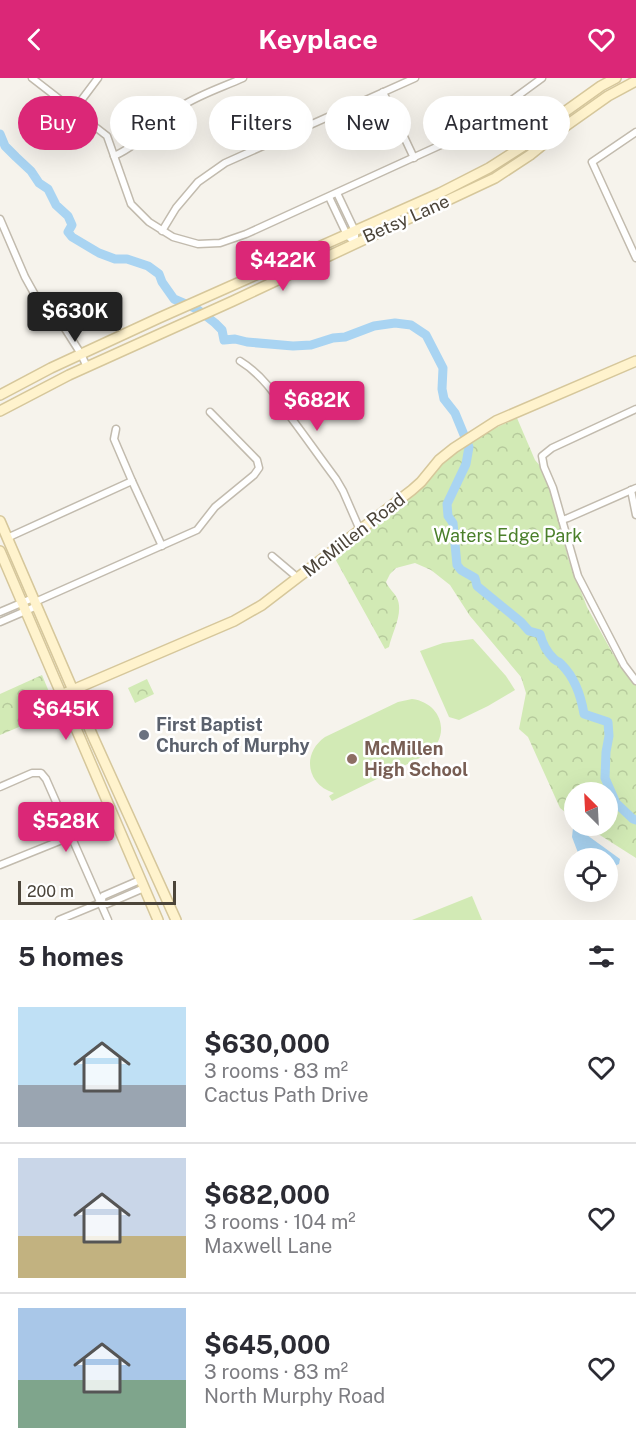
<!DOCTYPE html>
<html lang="en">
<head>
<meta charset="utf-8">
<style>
	body { margin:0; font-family:"Public Sans",sans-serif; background:#f7f7f7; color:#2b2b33; height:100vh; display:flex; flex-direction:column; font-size:22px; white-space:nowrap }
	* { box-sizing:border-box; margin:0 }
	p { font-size:20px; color:#7c7c81 }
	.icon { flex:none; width:33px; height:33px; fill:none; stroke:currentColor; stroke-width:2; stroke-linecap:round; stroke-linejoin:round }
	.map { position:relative; height:842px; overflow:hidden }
	.side { display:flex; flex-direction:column; background:#fff; flex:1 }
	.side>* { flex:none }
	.banner { position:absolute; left:18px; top:18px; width:600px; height:54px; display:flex; gap:12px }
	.needle { width:39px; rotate:336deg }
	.controls { position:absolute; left:564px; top:704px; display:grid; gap:12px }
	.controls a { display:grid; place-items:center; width:54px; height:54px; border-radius:50%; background:#fff; box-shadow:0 6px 24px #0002; font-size:30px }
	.scale { position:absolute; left:18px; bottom:15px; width:158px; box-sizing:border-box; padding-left:6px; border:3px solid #4b4439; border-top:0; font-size:16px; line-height:21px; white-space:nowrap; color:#4b4439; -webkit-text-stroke:4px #fff; paint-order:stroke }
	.price { position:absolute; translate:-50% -51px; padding:0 14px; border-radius:6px; background:#db2777; color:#fff; font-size:20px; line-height:39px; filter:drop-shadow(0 2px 3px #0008) }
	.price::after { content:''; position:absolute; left:50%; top:36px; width:18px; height:14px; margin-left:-9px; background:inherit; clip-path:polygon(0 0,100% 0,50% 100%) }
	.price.selected { background:#222; color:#fff }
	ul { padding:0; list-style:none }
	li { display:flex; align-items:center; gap:18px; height:150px; padding:0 18px }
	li+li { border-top:2px solid #e1e1e2 }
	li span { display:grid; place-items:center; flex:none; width:168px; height:120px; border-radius:0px; color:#555 }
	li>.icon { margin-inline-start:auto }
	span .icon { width:72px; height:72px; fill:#fffc; stroke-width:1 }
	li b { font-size:26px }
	h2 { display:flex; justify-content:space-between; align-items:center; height:72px; padding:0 18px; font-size:26px }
	.pill { padding:0 21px; border-radius:27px; background:#fff; box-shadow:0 6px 24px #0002; font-size:21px; line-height:54px }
	.pill.selected { background:#db2777; color:#fff }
	header { display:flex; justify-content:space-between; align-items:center; height:78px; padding:0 18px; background:#db2777; color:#fff; font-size:27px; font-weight:700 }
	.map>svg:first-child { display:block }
	.park { fill:url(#park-crowns) }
	.pitch { fill:#d2eab5 }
	.water { fill:#a9d4f2 }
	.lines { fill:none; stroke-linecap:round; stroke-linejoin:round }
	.river { stroke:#a9d4f2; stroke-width:9 }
	.street-casing { stroke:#c2bbae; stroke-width:9 }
	.secondary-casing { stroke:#d6c79b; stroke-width:12 }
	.street { stroke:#fff; stroke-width:6 }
	.secondary { stroke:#fff3cd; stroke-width:9 }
	.worship-dot { fill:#6b7280; stroke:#fff; stroke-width:2 }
	.education-dot { fill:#8d6e63; stroke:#fff; stroke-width:2 }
	.labels { text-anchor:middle; stroke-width:5; stroke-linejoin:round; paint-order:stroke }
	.street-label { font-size:18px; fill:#4b4439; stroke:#fff }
	.park-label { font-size:18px; fill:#4a7f2a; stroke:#fff }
	.worship-label { font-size:18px; font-weight:bold; fill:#5b616d; stroke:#fff; text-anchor:start }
	.education-label { font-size:18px; font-weight:bold; fill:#785e54; stroke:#fff; text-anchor:start }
</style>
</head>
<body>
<header><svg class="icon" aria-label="back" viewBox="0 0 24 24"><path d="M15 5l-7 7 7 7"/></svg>Keyplace<svg class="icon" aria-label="heart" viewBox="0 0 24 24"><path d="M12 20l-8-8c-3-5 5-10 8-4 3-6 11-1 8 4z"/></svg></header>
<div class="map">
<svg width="636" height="842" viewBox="0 0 636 842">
	<defs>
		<pattern id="park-crowns" width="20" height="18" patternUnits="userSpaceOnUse" patternTransform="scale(1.5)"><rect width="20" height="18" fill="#d2eab5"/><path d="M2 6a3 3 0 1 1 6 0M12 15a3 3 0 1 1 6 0" fill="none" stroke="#b6ca9c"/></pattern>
	</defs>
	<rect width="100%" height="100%" fill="#f6f3ec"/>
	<g class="park">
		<path d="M517,340L535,382L541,389L550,412L558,437L568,480L587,529L613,576L636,607V780L584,747H608V714H574V741L560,730L528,659L519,651L526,615L521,599L470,538L450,507L431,492L415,485L396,490L390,496L386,504C389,511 394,514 397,520C404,535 392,554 389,569L385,571L333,477L447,380L486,354Z"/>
		<path d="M42,597L57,633L0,657V616Z"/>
		<path d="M147,601L154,616L135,625L128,610Z"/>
	</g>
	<g class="pitch">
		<path d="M473,561L506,598L515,612L488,628L459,642L449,639L420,573L443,565Z"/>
		<path d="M412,621C444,625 452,662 424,678L332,723L329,718L334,715C307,707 301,676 325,659L398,624Z"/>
		<path d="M472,818L482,842H412Z"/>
	</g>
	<path class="water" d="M573,750L580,752L620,781L619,786L608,791V780H580L572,759Z"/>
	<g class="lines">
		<path class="river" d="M0,56L5,68L16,79L31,93L39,105L48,111L56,127L68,138L72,147L68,154L72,159L99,175L115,181H127L148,188L159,196L162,204L174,221L197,231L215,245L222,252L224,262L235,261L247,264L293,268L311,267L333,260L345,259L374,248L395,245L411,247L426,257L443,290L442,311L444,321L455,335L469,369L466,386L447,426L448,438L453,445L457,487L461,492L475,500L477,508L521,544L529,553L540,556C542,565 547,574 554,581C560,586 557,581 562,587C575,600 581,618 584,636L608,644L609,658L606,674L605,700L616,725L633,741L636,742"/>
		<defs>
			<g id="street">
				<path d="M32,0L107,58L131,126L149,144L173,159L198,166L220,165L246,156L467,55L542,0"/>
				<path d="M383,14L414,80"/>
				<path d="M74,32L98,0"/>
				<path d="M636,54L592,84L636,180"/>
				<path d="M114,78C140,67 158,42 182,28C201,16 223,9 243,0"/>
				<path d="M337,115L355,153V165"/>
				<path d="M329,119L347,157L355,165"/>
				<path d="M0,141L25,199L35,217L57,238L81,276L87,289"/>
				<path d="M162,153L176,130L198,104L225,85L415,0"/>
				<path d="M240,283C263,297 277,319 292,341C307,361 321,381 336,401L343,413L360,452"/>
				<path d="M636,331L552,370L542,378L544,389L553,410L578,498L624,587L636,603"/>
				<path d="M116,351L114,361L132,403"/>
				<path d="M631,412L636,437"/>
				<path d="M562,442L568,440L636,410"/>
				<path d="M7,460L132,403L162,468"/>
				<path d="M272,478L298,500"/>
				<path d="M35,524L197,452L215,429L254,397L259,390L257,382L210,334"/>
				<path d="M0,534L33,520"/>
				<path d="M0,544L37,528"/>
				<path d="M0,709L32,695H41L46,701L108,842"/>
				<path d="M0,787L67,760L72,759"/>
				<path d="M101,825L103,818L140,802"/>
				<path d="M59,842L100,825L107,826L144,810"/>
			</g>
			<g id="secondary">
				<path d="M0,317L51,290L159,240L440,115L489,90L522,69L559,38L601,8L616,0"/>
				<path d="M0,333L69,297L233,223L495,100L530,77L567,47L608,18L636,3"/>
				<path d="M0,443L94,661L176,842"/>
				<path d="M0,473L158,842"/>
				<path d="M61,617L234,543L262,527L412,412L421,404L439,382L454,370L496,343L636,283"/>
			</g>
		</defs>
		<use href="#street" class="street-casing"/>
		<use href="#secondary" class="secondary-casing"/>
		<use href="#street" class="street"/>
		<use href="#secondary" class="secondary"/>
	</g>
	<circle class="worship-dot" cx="144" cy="657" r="6"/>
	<circle class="education-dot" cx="352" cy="681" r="6"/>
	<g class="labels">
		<g class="street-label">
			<text transform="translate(406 141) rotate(-24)" y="6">Betsy Lane</text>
			<text transform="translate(354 457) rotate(-38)" y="6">McMillen Road</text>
		</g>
		<g class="park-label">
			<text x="508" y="464">Waters Edge Park</text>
		</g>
		<g class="worship-label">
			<text x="156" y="653">First Baptist<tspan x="156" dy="21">Church of Murphy</tspan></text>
		</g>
		<g class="education-label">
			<text x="364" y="677">McMillen<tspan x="364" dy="21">High School</tspan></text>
		</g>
	</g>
</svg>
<div class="controls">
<a><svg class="needle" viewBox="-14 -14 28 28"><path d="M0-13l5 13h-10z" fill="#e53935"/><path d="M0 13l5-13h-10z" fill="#7c7c81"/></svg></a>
<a><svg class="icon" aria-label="locate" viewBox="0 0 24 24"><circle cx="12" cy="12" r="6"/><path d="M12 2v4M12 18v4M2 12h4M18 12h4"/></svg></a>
</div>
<div class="scale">200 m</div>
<b class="price" style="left:283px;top:214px">$422K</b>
<b class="price selected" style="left:75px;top:265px">$630K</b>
<b class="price" style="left:317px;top:354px">$682K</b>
<b class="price" style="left:66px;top:663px">$645K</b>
<b class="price" style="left:66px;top:775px">$528K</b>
<div class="banner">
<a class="pill selected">Buy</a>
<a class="pill">Rent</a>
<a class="pill">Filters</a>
<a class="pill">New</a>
<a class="pill">Apartment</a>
</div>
</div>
<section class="side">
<h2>5 homes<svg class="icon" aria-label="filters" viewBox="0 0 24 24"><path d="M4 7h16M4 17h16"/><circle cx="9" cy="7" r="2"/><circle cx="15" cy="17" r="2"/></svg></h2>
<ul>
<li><span style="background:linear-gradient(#bfe0f5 65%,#9aa5b1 0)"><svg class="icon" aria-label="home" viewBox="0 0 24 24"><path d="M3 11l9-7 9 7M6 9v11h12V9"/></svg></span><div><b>$630,000</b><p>3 rooms · 83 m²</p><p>Cactus Path Drive</p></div><svg class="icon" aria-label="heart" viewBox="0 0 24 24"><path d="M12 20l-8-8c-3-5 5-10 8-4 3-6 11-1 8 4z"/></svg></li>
<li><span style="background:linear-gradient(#c9d6e8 65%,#c2b280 0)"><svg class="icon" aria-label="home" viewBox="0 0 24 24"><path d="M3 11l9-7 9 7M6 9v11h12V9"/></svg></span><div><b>$682,000</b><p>3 rooms · 104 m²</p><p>Maxwell Lane</p></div><svg class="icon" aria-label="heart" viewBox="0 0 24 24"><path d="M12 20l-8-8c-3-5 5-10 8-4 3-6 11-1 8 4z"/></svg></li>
<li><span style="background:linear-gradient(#a9c7e8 60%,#7fa58c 0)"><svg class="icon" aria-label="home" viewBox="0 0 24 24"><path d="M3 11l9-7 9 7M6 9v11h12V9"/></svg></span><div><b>$645,000</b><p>3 rooms · 83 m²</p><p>North Murphy Road</p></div><svg class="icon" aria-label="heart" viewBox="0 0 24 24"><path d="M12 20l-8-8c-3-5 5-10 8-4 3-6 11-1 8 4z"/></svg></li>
</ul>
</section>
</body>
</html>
